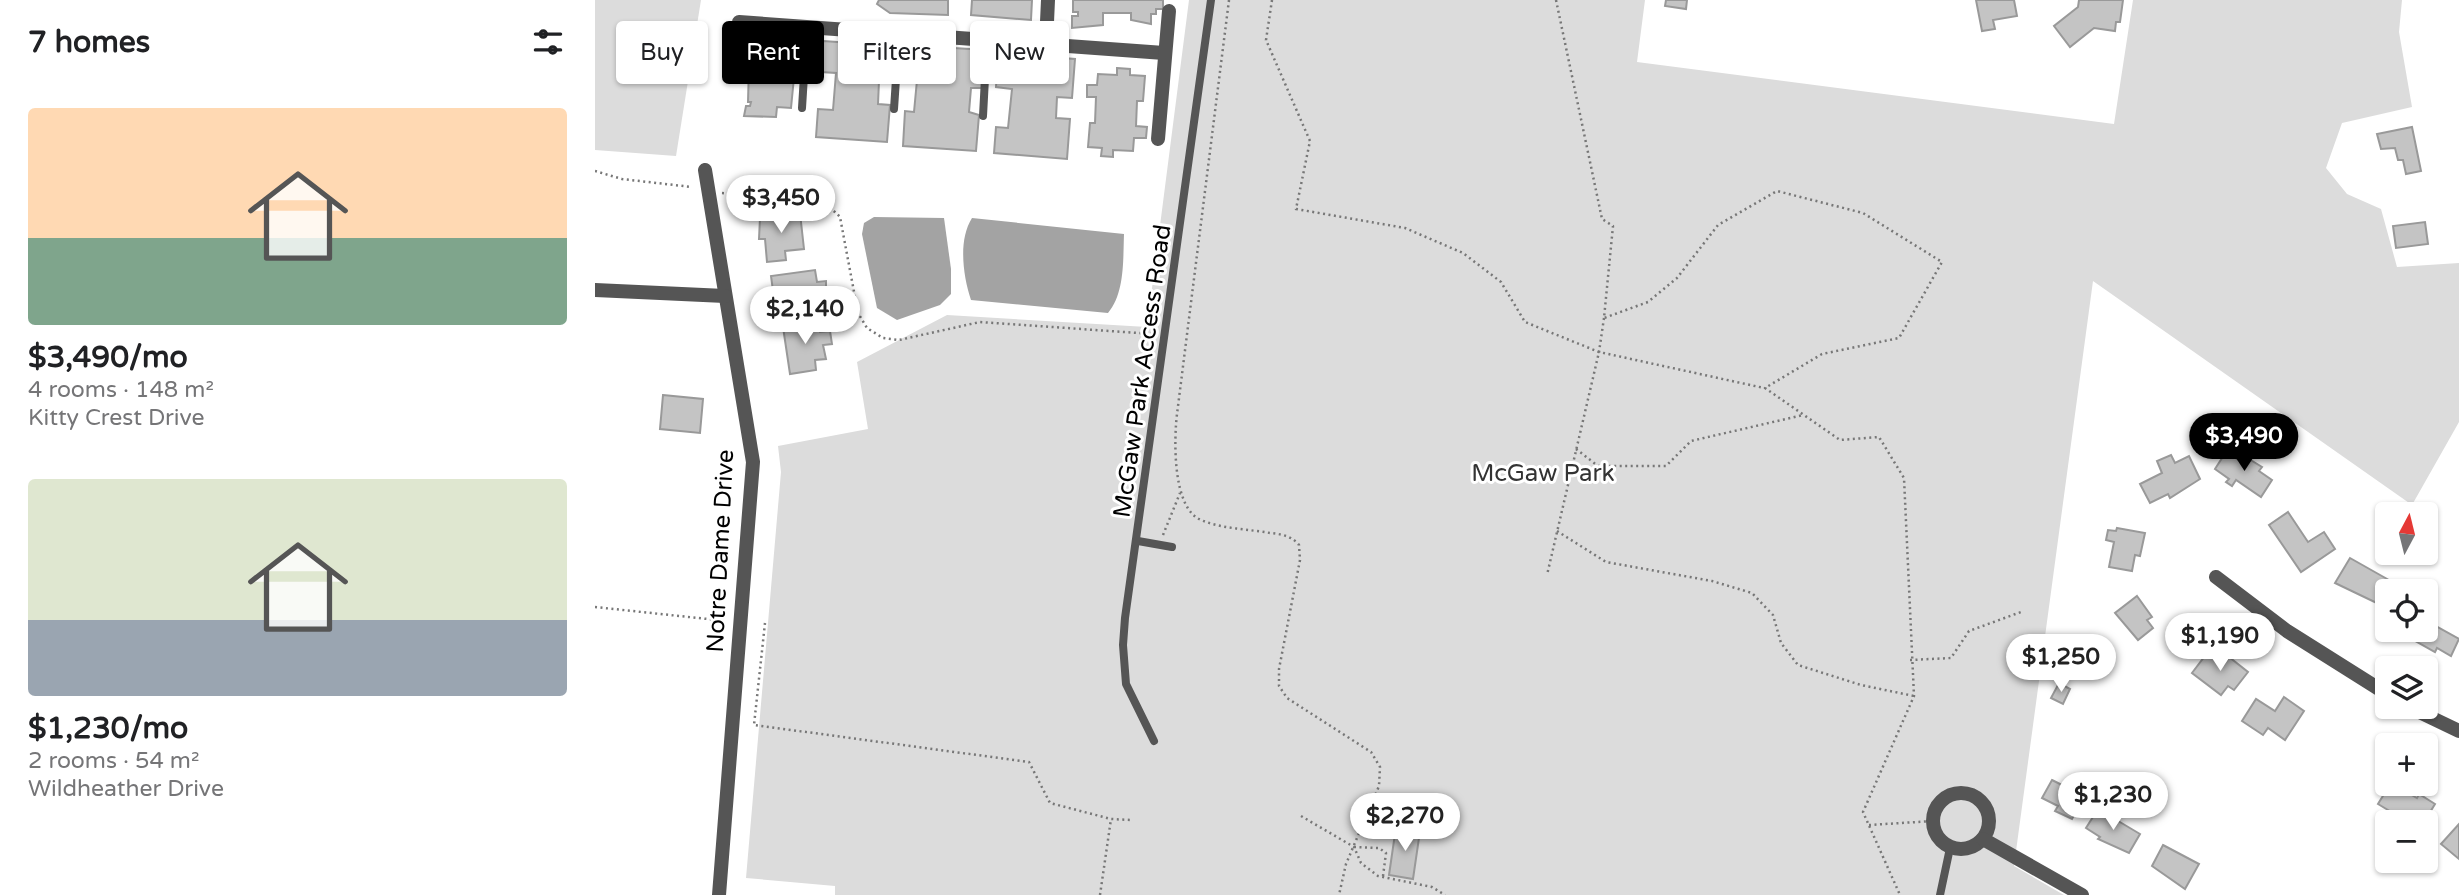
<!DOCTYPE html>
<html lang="en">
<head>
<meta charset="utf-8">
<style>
	body { margin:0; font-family:"Varela Round",sans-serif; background:#f6f6f6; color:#202124; height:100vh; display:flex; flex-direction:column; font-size:26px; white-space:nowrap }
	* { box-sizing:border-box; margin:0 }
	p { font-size:23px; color:#757577 }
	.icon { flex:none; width:38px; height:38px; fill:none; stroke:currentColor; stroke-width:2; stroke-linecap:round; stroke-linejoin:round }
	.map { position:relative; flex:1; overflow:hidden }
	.panel { display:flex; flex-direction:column; background:#fff; width:595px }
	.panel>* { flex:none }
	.banner { position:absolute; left:21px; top:21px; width:665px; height:63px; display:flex; gap:14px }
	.needle { width:46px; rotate:7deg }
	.tools { position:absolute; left:1780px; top:502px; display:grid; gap:14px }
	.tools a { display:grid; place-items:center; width:63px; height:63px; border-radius:7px; background:#fff; box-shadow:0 2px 5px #0004; font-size:35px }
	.price { position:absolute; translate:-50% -60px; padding:0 16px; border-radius:24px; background:#fff; color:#222; font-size:23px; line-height:46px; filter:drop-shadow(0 2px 4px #0008) }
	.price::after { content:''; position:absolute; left:50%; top:42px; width:21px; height:16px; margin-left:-10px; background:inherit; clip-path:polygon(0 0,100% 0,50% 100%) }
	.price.current { background:#000; color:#fff }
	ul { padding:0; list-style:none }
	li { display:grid; align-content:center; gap:14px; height:371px; padding:0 28px }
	li span { display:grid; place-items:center; height:217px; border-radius:7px; color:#555 }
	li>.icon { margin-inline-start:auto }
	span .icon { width:126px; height:126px; fill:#fffc; stroke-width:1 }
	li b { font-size:30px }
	h2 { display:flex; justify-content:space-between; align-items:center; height:84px; padding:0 28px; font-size:30px }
	.tag { padding:0 24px; border-radius:7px; background:#fff; box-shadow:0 2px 5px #0004; font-size:24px; line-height:63px }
	.tag.current { background:#000; color:#fff }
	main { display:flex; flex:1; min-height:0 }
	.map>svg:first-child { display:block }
	.green { fill:#dcdcdc }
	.water { fill:#a3a3a3 }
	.building { fill:#c4c4c4; stroke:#999; stroke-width:2 }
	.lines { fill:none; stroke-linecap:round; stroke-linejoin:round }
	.path { stroke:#777; stroke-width:2.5; stroke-dasharray:2 3.5; stroke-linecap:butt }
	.lane { stroke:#555; stroke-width:8 }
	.street { stroke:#555; stroke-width:14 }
	.labels { text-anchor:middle; stroke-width:6; stroke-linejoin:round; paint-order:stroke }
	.street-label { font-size:24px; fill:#000; stroke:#fff }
	.park-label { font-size:24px; fill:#333; stroke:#fff }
</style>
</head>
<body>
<main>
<section class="panel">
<h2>7 homes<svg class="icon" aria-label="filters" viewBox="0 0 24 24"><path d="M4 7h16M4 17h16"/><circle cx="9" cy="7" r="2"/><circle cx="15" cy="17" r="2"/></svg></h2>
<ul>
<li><span style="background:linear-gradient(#ffd9b3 60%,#7fa58c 0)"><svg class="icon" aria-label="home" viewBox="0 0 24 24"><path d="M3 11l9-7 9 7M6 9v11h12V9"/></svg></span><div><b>$3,490/mo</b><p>4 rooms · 148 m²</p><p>Kitty Crest Drive</p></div></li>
<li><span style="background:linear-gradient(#dfe7d0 65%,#9aa5b1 0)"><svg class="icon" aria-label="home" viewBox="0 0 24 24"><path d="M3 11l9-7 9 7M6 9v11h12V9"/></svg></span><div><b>$1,230/mo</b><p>2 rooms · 54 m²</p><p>Wildheather Drive</p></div></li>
</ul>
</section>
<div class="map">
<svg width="1864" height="895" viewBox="0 0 1864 895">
	<rect width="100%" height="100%" fill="#fff"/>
	<g class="green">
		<path d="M0,0H106L81,156L0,150Z"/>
		<path d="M594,0H1050L1042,62L1519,124L1538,0H1807L1804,32L1817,107L1747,123L1731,168L1752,194L1786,209L1802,267L1864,263V422L1817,505L1498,281L1419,866L1469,895H240V886L151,878L186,472L183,446L273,429L262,362L352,315L552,327Z"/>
	</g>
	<g class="water">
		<path d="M279,217L349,218L356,269V294L345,305L302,320L282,308L267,234L269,223Z"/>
		<path d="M377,218L529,234C528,259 530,293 513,313L376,300C368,276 363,240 377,218Z"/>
	</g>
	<g class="building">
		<path d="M284,0H353V15L295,13L282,4Z"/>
		<path d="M377,0H437L436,20L376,15Z"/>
		<path d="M478,0H568V9H561V14H556V24L536,20V13H508V25L477,28V16H483V12H478Z"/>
		<path d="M1071,0H1092L1091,9L1070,6Z"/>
		<path d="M1381,0H1419L1422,16L1398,20L1400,29L1387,31Z"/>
		<path d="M1484,0H1528L1525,22H1521L1520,31L1499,28L1475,47L1459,26L1483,7Z"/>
		<path d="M228,41L300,46L297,82L284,81L283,104L295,105L292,142L221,137L223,109L238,110L241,73L226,72Z"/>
		<path d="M311,45L390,50L388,88H376L374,112L384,115L381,151L308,146L310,111L319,112L322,80L309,79Z"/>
		<path d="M403,53L480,59L477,98L462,97L461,118L475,119L472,159L399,153L401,127L413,128L417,89L401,87Z"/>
		<path d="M164,55L188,60L187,65L200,67L196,108L182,107L181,117L149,116L151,106H155L156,102H153L154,65L161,66Z"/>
		<path d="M522,68L535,69V75L550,76L548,101H542L541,126L552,127L551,138H539L538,151L518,150V157L506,156L507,148L493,147L495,123H500L501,97H492V85H502L503,74L522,75Z"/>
		<path d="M1817,127L1826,171L1811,174L1808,160H1803L1800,148L1786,149L1782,134Z"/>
		<path d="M205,213L209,249L190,251L191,260L172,262L170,239H164L165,218Z"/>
		<path d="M1830,222L1833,244L1801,248L1798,226Z"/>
		<path d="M220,270L222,282L231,281V307L181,313L176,276Z"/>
		<path d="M223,322L225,332L235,331L237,344L228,345L231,359L220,360L221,370L195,374L188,327Z"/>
		<path d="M68,395L108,399L105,433L65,429Z"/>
		<path d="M1631,452L1645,461L1649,456L1667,467L1664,471L1677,480L1666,497L1641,480L1637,486L1631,482L1634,479L1620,469Z"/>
		<path d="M1576,455L1580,463L1594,456L1605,479L1575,498L1573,494L1555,503L1545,484L1567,473L1562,461Z"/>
		<path d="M1693,512L1713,542L1729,532L1740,549L1706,572L1674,525Z"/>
		<path d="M1522,528L1550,533L1545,556L1540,555L1537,571L1514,567L1519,542L1511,540L1513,530L1521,531Z"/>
		<path d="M1755,558L1801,584L1796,592H1792L1788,606L1740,583Z"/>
		<path d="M1542,596L1557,617L1552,620L1558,628L1543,640L1520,613Z"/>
		<path d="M1830,612L1835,615L1832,621L1864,639L1856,656L1842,648L1840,652L1808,634L1810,630H1830Z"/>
		<path d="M1613,652L1629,664L1634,657L1653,672L1639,690L1633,686L1626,695L1597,673Z"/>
		<path d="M1464,683L1475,689L1468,704L1456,698Z"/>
		<path d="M1689,697L1709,711L1690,740L1673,728L1668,735L1647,721L1661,699L1680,711Z"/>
		<path d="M1457,780L1483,793L1480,801L1485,804L1477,819L1460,811L1463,806L1447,798Z"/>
		<path d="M1794,786L1808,794L1810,791L1822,798L1824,794L1840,804L1829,822H1813L1783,804Z"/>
		<path d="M1503,809L1545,834L1534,853L1503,839L1505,837L1491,828Z"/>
		<path d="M1864,824V859L1846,844Z"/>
		<path d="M801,827L825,831L818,879L794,875Z"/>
		<path d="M1568,845L1604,864L1590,889L1557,866Z"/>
	</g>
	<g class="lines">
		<g class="path">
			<path d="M634,0L582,414C579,439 577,508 606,520C627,529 653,529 675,533C686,534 697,536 704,545L705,560L684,669V686L692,698L776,752L785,767L784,786L751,864L744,895"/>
			<path d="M677,0L671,40L715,141L701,209L810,228L868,253L906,282L930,322L1004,352L952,575"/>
			<path d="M961,0L1007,219L1018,226L1009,318L1053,302L1082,278L1123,225L1182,191L1268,213L1347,262L1304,338L1227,354L1170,388L1245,440L1284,437L1309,478L1319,696L1268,812L1305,895"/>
			<path d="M0,171L27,179L97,187"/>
			<path d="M127,193C167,196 216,185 245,217L263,313L272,328L288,338L304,340L385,322L558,334"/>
			<path d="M1009,318L1004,352L1169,388"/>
			<path d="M981,449L1003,466H1071L1096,441L1208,415"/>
			<path d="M962,531L1011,562L1117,581L1157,593L1178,615L1186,643L1203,665L1266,685L1319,696"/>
			<path d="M568,535L585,493"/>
			<path d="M0,607L122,620"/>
			<path d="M170,623L159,725L434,762L455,803L516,819L536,820"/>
			<path d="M1315,660L1356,658L1374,631L1426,612"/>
			<path d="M706,816L759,847L766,863L783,876L837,887L850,895"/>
			<path d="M1274,825L1338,821"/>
			<path d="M759,847L784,848L791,853L788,876"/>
			<path d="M505,895L516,819"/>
		</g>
		<g class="lane">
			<path d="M207,108L212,27"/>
			<path d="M299,109L304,34"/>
			<path d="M388,116L392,40"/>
			<path d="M543,541L577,547"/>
			<path d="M559,741L531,684L528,645L530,618L616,0"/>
			<path d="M1345,895L1355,848"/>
		</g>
		<g class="street">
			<path d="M144,22L569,53"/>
			<path d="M451,44L453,0"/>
			<path d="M563,139L574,11"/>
			<path d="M110,170L158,462L124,895"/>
			<path d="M0,290L130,296"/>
			<path d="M1621,577L1692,631L1792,694"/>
			<path d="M1814,707L1864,731"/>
			<circle cx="1366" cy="821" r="28"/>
			<path d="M1388,839L1487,895"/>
		</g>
	</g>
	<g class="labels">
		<g class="street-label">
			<text transform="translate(547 371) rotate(-82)" y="8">McGaw Park Access Road</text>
			<text transform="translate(125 551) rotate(-87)" y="8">Notre Dame Drive</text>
		</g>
		<g class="park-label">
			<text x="948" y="481">McGaw Park</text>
		</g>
	</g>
</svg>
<div class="tools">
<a><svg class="needle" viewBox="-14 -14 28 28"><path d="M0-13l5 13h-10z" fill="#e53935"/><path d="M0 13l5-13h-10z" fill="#757577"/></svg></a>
<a><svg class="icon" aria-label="locate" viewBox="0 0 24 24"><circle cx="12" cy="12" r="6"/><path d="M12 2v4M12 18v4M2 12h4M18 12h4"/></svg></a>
<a><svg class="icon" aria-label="layers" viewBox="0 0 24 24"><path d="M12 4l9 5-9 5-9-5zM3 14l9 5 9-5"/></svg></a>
<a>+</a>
<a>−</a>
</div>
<b class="price" style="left:186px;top:235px">$3,450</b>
<b class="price" style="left:210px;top:346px">$2,140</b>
<b class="price current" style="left:1649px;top:473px">$3,490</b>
<b class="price" style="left:1625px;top:673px">$1,190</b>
<b class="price" style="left:1466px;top:694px">$1,250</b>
<b class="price" style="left:1518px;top:832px">$1,230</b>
<b class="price" style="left:810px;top:853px">$2,270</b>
<div class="banner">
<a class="tag">Buy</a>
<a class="tag current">Rent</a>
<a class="tag">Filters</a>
<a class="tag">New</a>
</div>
</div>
</main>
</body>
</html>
